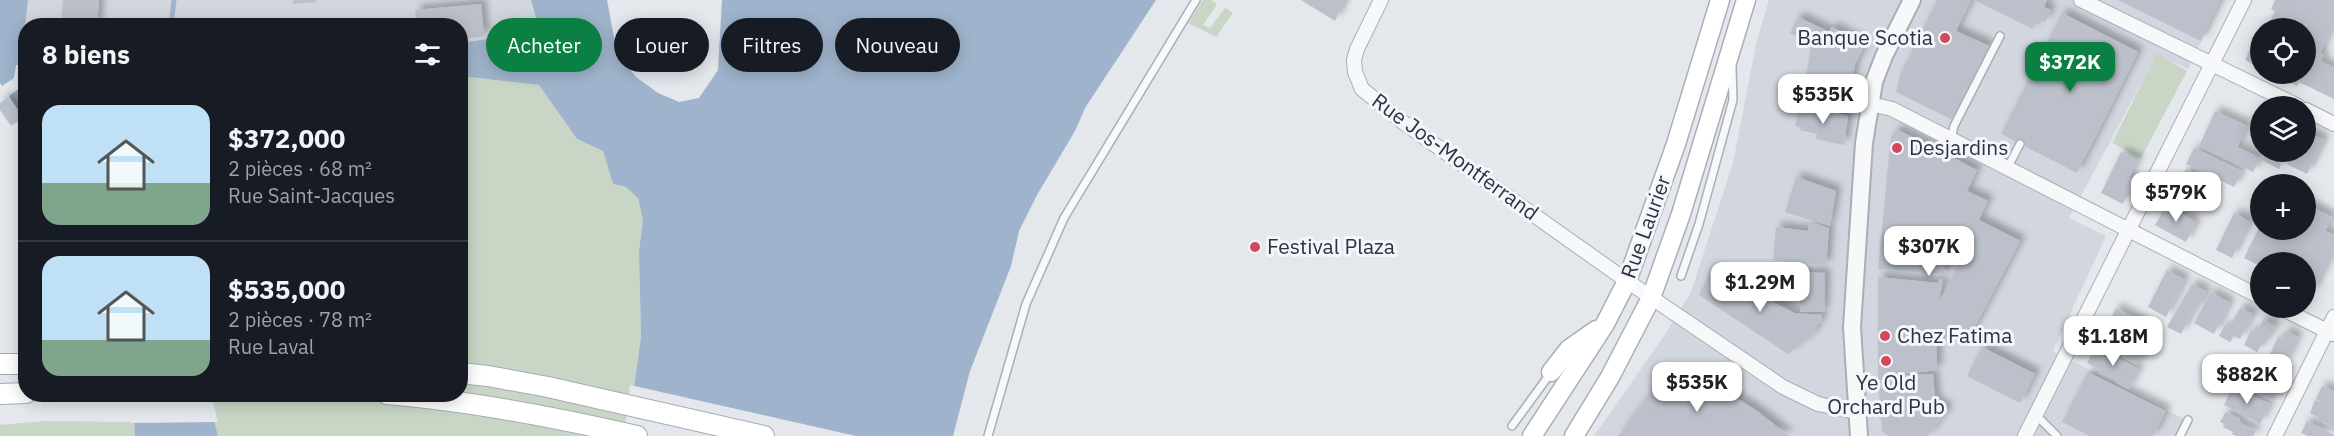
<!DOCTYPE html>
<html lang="fr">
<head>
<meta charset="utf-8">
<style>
	body { margin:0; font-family:"IBM Plex Sans",sans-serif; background:#20242c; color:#f1f3f6; height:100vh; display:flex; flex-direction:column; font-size:22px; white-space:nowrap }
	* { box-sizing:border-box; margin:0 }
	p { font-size:20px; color:#9ea1a6 }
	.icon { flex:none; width:33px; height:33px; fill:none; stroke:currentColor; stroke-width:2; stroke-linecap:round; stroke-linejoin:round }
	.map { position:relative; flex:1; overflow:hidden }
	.side { position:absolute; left:18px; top:18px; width:450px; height:384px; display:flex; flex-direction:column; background:#171b24; border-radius:24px; box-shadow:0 3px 15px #0003 }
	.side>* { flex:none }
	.banner { position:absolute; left:486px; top:18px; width:570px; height:54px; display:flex; gap:12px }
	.buttons { position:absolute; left:2250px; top:18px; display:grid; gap:12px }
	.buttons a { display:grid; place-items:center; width:66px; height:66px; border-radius:50%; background:#171b24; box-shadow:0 3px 15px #0003; font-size:30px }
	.price { position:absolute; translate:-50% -51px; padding:0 14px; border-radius:12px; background:#fff; color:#222; font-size:20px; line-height:39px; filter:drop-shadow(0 2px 3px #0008) }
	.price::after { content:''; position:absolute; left:50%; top:36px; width:18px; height:14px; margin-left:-9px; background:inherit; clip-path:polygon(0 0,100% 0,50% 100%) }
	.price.selected { background:#0b8043; color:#fff }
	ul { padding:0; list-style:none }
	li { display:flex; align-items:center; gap:18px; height:150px; padding:0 24px }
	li+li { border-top:2px solid #363941 }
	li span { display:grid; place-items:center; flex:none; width:168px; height:120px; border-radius:18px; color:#555 }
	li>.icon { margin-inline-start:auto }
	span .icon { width:72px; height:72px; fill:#fffc; stroke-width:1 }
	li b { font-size:26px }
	h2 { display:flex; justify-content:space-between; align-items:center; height:72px; padding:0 24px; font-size:26px }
	.chip { padding:0 21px; border-radius:27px; background:#171b24; box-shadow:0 3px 15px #0003; font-size:21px; line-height:54px }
	.chip.selected { background:#0b8043; color:#fff }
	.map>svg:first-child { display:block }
	.built { fill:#d2d6de }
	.green { fill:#c9d6c5 }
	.water { fill:#9fb4cc }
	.pier { fill:#e4e7ec }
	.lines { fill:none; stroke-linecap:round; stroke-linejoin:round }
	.stream { stroke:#9fb4cc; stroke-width:5 }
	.building { fill:#bbc0ca; filter:url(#shadow) }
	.service-casing { stroke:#a9aeb7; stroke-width:10 }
	.minor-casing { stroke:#a9aeb7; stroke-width:16 }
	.tertiary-casing { stroke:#a9aeb7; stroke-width:20 }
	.secondary-casing { stroke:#a9aeb7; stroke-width:21 }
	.primary-casing { stroke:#a3abb8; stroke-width:22 }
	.service { stroke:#f7f8fa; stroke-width:7 }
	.minor { stroke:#f7f8fa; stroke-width:14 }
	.tertiary { stroke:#f7f8fa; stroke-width:16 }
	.secondary { stroke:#fff; stroke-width:18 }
	.primary { stroke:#fff; stroke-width:20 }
	.poi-dot { fill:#d1495b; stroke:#f4f6f9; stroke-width:2 }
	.labels { text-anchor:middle; stroke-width:6; stroke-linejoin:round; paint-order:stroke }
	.poi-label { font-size:21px; fill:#2b3445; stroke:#f4f6f9; text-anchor:start }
	.street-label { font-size:21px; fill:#2b3445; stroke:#f4f6f9 }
</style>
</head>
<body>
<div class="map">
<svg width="2334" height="436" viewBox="0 0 2334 436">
	<defs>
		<filter id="shadow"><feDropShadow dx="5.5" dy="-5.5" stdDeviation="3" flood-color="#0004"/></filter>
	</defs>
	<rect width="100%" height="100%" fill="#e4e7ec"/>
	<g class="built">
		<path d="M28,0H531L542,39L526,54L487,39L461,43L460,26H26L25,66L21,65Z"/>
		<path d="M1769,0H2222L2188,69L2157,54L2069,218L2106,236L2053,351L2192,423L2185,436H1594L1664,336L1691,292L1733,163L1756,44Z"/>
	</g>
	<g class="green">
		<path d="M1203,0H1211L1217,4L1203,25L1210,28L1225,8L1233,13L1216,37L1188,23Z"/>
		<path d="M2157,53L2187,71L2141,158L2112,143Z"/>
		<path d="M461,76L539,85L577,139L603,151L613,184L626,187L638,197L643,220L639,251L641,337L627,436H218L208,395L460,394Z"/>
		<path d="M43,421L134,422L135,436H0V425Z"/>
	</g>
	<g class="water">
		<path d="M0,0H28L21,65H16L14,78L2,86L0,83Z"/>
		<path d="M531,0H607L617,53L636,77L658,93L679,102L699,98L718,70L722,0H1156L1085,108L1075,131L1037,195L1019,231L1011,266L970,371L953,436H627L641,337L639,251L643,220L638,198L626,187L613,184L603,151L577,139L539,85L461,76L460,43L487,39L526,54L542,39Z"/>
		<path d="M25,84V120L9,96Z"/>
		<path d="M208,395L218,436H135L134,422Z"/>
	</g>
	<g class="pier">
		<path d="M630,385L856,436H624Z"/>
		<path d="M128,394H211L218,422L131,423Z"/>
	</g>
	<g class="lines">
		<path class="stream" d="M171,26L174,0"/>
	</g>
	<g class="building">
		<path d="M63,0H99L97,26H61Z"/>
		<path d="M293,0H316V2L293,4Z"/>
		<path d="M1301,0H1345L1335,21Z"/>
		<path d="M1937,0H1971L1956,31L1989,46L1953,120L1896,92L1900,75Z"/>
		<path d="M1974,0H2047L2044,7L2051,10L2045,22L2038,19L2033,29Z"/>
		<path d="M2118,0H2221L2201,41Z"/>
		<path d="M2275,0H2334V29L2332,28L2320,53L2324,55L2321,61L2334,68V99L2299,82L2297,86L2271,74H2306V28H2260V68L2245,60L2262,24L2267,27L2275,11L2271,9Z"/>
		<path d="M481,4L484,36L460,39V26H417L415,10Z"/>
		<path d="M2062,13L2138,52L2077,173L2001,134Z"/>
		<path d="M1798,17L1829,32L1832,27L1865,44L1855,65L1847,106L1804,93L1811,44L1790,33Z"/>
		<path d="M8,97L23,118L11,126L0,110V103Z"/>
		<path d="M1807,106L1848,116L1844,145L1816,139L1817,134L1800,130L1801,128L1795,126L1799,109L1806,111Z"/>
		<path d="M2215,111L2247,126L2237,147L2260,158L2253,172L2199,146Z"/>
		<path d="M1898,130L1977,170L1967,191L1988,201L1979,220L2020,241L1968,340L1942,328V343H1937V370L1886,376L1933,374L1935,400L1948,410L1928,436H1888L1882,431L1878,377V277L1938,283L1939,279L1943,280L1939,302L1966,248L1948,240L1944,275L1878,269L1891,136Z"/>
		<path d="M2306,131L2324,140L2307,174L2287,164L2293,152H2306Z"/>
		<path d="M2194,148L2242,171L2234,187L2186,164Z"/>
		<path d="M2121,152L2138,160L2129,178L2135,180L2123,204L2101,193Z"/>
		<path d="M2265,152H2287L2279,169L2261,160Z"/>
		<path d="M2186,169L2210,182L2207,187L2215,191L2210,201L2201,196L2193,211L2172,200Z"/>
		<path d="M1796,177L1836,191L1830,226L1785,212Z"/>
		<path d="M2167,204L2196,223L2186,242L2155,225Z"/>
		<path d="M2306,204L2332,217L2325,231L2334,235V249L2313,292L2306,288V262H2260V266L2244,258L2260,226V230H2306Z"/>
		<path d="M2234,213L2250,222L2232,258L2216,250Z"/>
		<path d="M1809,221L1829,228L1826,266L1773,260L1776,227L1808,231Z"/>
		<path d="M1711,269L1794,313L1822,315L1821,323L1818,324L1814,334L1788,354L1699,295Z"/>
		<path d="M2167,270L2185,280L2166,317L2148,307Z"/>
		<path d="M1771,272L1825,273L1824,312H1800V292H1775V288H1770Z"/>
		<path d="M2192,284L2206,291L2198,309L2195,307L2181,334L2167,327Z"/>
		<path d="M2211,292L2230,303L2214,334L2194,323Z"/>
		<path d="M2116,308L2146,324L2139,337L2109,322Z"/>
		<path d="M2240,308L2253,314L2240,339L2234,336L2230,342L2219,336L2225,325L2229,328Z"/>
		<path d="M2263,320L2275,326L2264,345L2262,344L2257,352L2244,345L2251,330L2256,333Z"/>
		<path d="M2106,327L2146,347L2137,365L2097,344Z"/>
		<path d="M2286,331L2298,337L2285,364L2269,356L2278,337L2282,339Z"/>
		<path d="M1982,347L2035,374L2020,403L1967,376Z"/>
		<path d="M2096,347L2139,369L2128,389L2116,382L2117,380L2099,373L2100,370L2087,363Z"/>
		<path d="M2088,372L2166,411L2153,436H2089L2062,422Z"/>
		<path d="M2262,373L2275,379L2271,387L2277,391L2272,401L2252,391Z"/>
		<path d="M1702,376L1757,411L1789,436H1618L1658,382Z"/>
		<path d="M2322,386L2334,391V407L2316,399Z"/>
		<path d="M2232,388L2270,404L2260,424L2224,405Z"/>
		<path d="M2315,400L2334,408V427L2317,420L2318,417L2310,413Z"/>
		<path d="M2226,412L2240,419L2239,422L2256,431L2253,436H2236L2232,434L2233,432L2223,427L2224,424L2220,422Z"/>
		<path d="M2307,421L2334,435V436H2308L2301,433Z"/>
	</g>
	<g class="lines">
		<defs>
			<g id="service">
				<path d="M1951,139L1954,126L2000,36"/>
				<path d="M2008,167L2020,144"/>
				<path d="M1681,276L1699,224L1733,100L1732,67"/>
				<path d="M2036,415L2057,436"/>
				<path d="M1512,426L1550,374"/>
				<path d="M988,436L1026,304L1064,218L1196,0"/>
				<path d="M2180,436L2188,420"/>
			</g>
			<g id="minor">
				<path d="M1381,0L1357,49L1354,60L1355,72L1362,89L1404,123L1627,281L1783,387L1818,404L1857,412"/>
				<path d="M2081,0L2298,106"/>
				<path d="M1870,104L1892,109L2260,297"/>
				<path d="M2306,110L2334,124"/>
				<path d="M2281,308L2333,334"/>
				<path d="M2025,436L2244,0"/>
				<path d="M2275,436L2334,317"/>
			</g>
			<path id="tertiary" d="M1859,436L1852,327L1864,143L1874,82L1884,56L1912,0"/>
			<g id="secondary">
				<path d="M1551,372L1569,349L1596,330"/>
				<path d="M1532,436L1605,324L1627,281L1676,144L1720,0"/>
				<path d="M1574,436L1610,377L1651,298L1681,214L1746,0"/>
			</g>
			<g id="primary">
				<path d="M0,364H26"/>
				<path d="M460,373L488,376L548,387L764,436"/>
				<path d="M0,394L26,393"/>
				<path d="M387,394C472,401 554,417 637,436"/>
			</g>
		</defs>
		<use href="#service" class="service-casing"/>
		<use href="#minor" class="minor-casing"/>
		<use href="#tertiary" class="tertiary-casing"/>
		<use href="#secondary" class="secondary-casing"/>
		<use href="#primary" class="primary-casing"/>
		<use href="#service" class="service"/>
		<use href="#minor" class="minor"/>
		<use href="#tertiary" class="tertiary"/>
		<use href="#secondary" class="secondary"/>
		<use href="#primary" class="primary"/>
	</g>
	<g class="poi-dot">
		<circle cx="1945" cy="38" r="6"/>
		<circle cx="1897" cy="148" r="6"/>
		<circle cx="1255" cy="247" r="6"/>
		<circle cx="1885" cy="336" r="6"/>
		<circle cx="1886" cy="361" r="6"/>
	</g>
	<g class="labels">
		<g class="poi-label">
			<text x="1933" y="45" text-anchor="end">Banque Scotia</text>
			<text x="1909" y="155">Desjardins</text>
			<text x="1267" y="254">Festival Plaza</text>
			<text x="1897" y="343">Chez Fatima</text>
			<text x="1886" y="390" text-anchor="middle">Ye Old<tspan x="1886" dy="24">Orchard Pub</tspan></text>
		</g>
		<g class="street-label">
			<text transform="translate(1455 157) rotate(36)" y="7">Rue Jos-Montferrand</text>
			<text transform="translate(1646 227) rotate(-70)" y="7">Rue Laurier</text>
		</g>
	</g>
</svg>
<div class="buttons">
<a><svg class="icon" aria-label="locate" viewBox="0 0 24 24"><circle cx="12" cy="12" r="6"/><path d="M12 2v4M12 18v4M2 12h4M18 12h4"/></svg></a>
<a><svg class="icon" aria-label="layers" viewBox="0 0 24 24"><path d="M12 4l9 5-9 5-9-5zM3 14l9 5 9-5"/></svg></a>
<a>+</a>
<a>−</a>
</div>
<b class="price selected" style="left:2070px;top:93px">$372K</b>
<b class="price" style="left:1823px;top:125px">$535K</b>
<b class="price" style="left:2176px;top:223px">$579K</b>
<b class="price" style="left:1929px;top:277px">$307K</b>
<b class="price" style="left:1760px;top:313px">$1.29M</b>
<b class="price" style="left:2113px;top:367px">$1.18M</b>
<b class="price" style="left:2247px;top:405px">$882K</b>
<b class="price" style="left:1697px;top:413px">$535K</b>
<div class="banner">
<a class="chip selected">Acheter</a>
<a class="chip">Louer</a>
<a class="chip">Filtres</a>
<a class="chip">Nouveau</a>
</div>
<section class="side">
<h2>8 biens<svg class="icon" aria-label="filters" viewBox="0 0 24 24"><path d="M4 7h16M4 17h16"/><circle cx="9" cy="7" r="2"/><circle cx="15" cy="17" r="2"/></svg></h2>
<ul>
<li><span style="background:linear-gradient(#bfe0f5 65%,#7fa58c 0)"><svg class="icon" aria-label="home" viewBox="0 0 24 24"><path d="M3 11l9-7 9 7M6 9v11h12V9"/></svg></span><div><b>$372,000</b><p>2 pièces · 68 m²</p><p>Rue Saint-Jacques</p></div></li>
<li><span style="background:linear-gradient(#bfe0f5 70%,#7fa58c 0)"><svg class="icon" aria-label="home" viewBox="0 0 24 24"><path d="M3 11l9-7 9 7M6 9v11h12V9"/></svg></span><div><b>$535,000</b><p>2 pièces · 78 m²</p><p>Rue Laval</p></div></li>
</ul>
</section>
</div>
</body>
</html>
